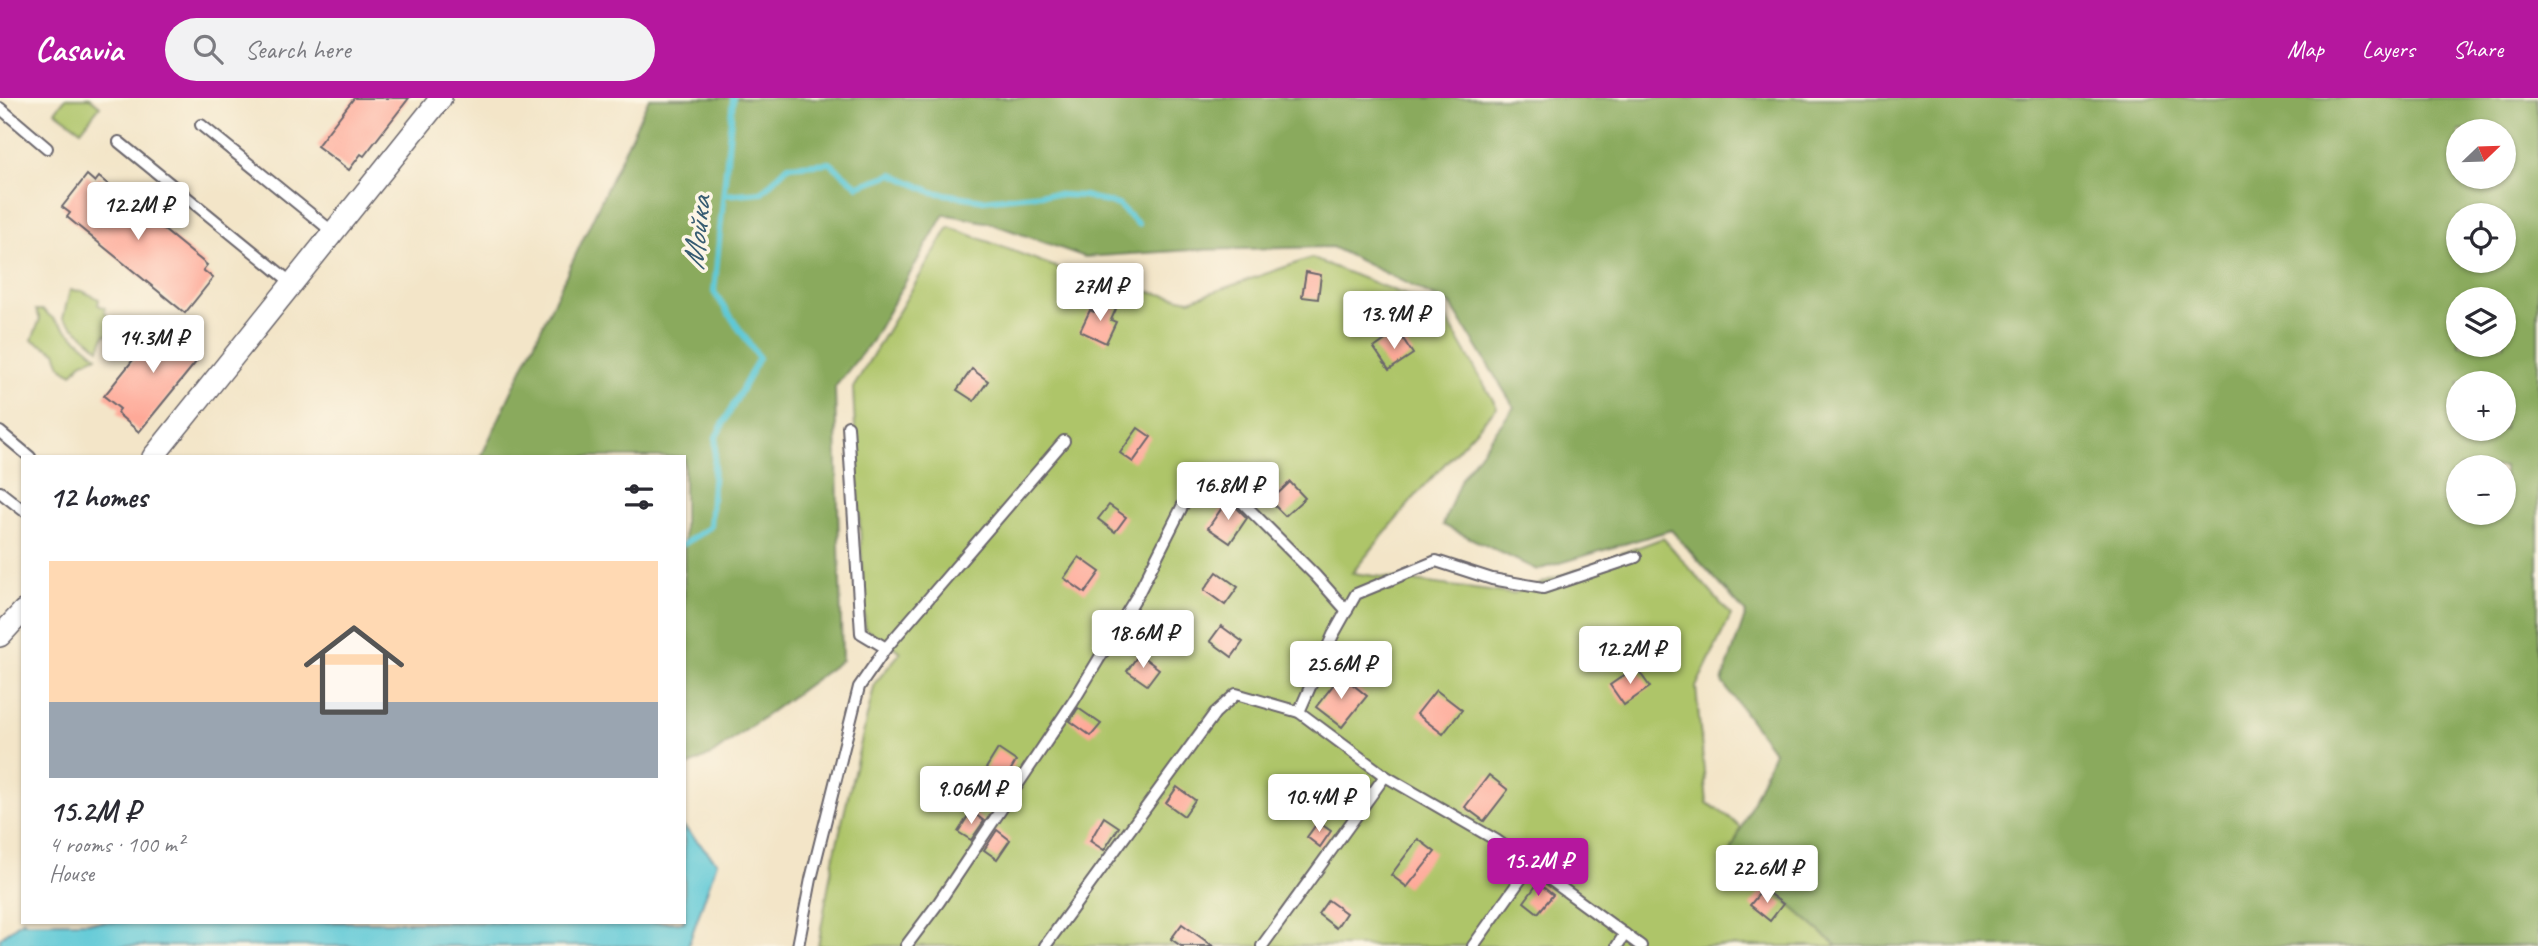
<!DOCTYPE html>
<html lang="en">
<head>
<meta charset="utf-8">
<style>
	body { margin:0; font-family:Caveat,sans-serif; background:#f2f2f3; color:#2b2b33; height:100vh; display:flex; flex-direction:column; font-size:26px; white-space:nowrap }
	* { box-sizing:border-box; margin:0 }
	p { font-size:23px; color:#7c7c81 }
	.icon { flex:none; width:38px; height:38px; fill:none; stroke:currentColor; stroke-width:2; stroke-linecap:round; stroke-linejoin:round }
	.map { position:relative; flex:1; overflow:hidden }
	.panel { position:absolute; left:21px; top:357px; width:665px; height:469px; display:flex; flex-direction:column; background:#fff; border-radius:0px; box-shadow:0 2px 5px #0004 }
	.panel>* { flex:none }
	.needle { width:46px; rotate:67deg }
	.buttons { position:absolute; left:2446px; top:21px; display:grid; gap:14px }
	.buttons a { display:grid; place-items:center; width:70px; height:70px; border-radius:50%; background:#fff; box-shadow:0 2px 5px #0004; font-size:35px }
	.price { position:absolute; translate:-50% -60px; padding:0 16px; border-radius:7px; background:#fff; color:#222; font-size:23px; line-height:46px; filter:drop-shadow(0 2px 4px #0008) }
	.price::after { content:''; position:absolute; left:50%; top:42px; width:21px; height:16px; margin-left:-10px; background:inherit; clip-path:polygon(0 0,100% 0,50% 100%) }
	.price.active { background:#b5179e; color:#fff }
	ul { padding:0; list-style:none }
	li { display:grid; align-content:center; gap:14px; height:371px; padding:0 28px }
	li+li { border-top:2px solid #e1e1e2 }
	li span { display:grid; place-items:center; height:217px; border-radius:0px; color:#555 }
	li>.icon { margin-inline-start:auto }
	span .icon { width:126px; height:126px; fill:#fffc; stroke-width:1 }
	li b { font-size:30px }
	h2 { display:flex; justify-content:space-between; align-items:center; height:84px; padding:0 28px; font-size:30px }
	header { display:flex; align-items:center; gap:42px; box-sizing:border-box; height:98px; padding:0 35px; background:#b5179e; color:#fff }
	header strong { font-size:33px }
	nav { display:flex; gap:38px; margin-inline-start:auto; font-size:24px }
	.search { width:490px; height:63px; background:#f2f2f3; display:flex; align-items:center; gap:18px; box-sizing:border-box; padding:0 24px; border-radius:38px; color:#7c7c81; font-size:26px }
	.map>svg:first-child { display:block }
	.green { fill:#aec569; stroke:#687452; stroke-width:2 }
	.forest { fill:#8aaa5d; stroke:#56664c; stroke-width:2; fill-rule:evenodd }
	.water { fill:#5ec9d7; stroke:#407689; stroke-width:2 }
	.lines { fill:none; stroke-linecap:round; stroke-linejoin:round }
	.stream { stroke:#5ec9d7; stroke-width:6 }
	.building { fill:#fea998 }
	.lane-casing { stroke:#6b666c; stroke-width:14 }
	.street-casing { stroke:#6b666c; stroke-width:24 }
	.lane { stroke:#fff; stroke-width:10 }
	.street { stroke:#fff; stroke-width:21 }
	.labels { text-anchor:middle; stroke-width:7; stroke-linejoin:round; paint-order:stroke }
	.water-label { font-size:32px; font-style:italic; fill:#375c72; stroke:#fcf5e5 }
</style>
</head>
<body>
<header>
<strong>Casavia</strong>
<div class="search"><svg class="icon" aria-label="search" viewBox="0 0 24 24"><circle cx="10" cy="10" r="6"/><path d="M15 15l6 6"/></svg>Search here</div>
<nav><a>Map</a><a>Layers</a><a>Share</a></nav>
</header>
<div class="map">
<svg width="2538" height="848" viewBox="0 0 2538 848">
	<rect width="100%" height="100%" fill="#fcf5e5"/>
	<filter id="ink" filterUnits="userSpaceOnUse"><feTurbulence type="fractalNoise" baseFrequency=".0143" numOctaves="2"/><feDisplacementMap in="SourceGraphic" scale="14" xChannelSelector="R" yChannelSelector="G"/><feConvolveMatrix kernelMatrix="1 2 1 2 8 2 1 2 1" color-interpolation-filters="sRGB"/></filter>
	<filter id="wash" filterUnits="userSpaceOnUse"><feTurbulence type="fractalNoise" baseFrequency=".00686" numOctaves="4" result="noise"/><feDisplacementMap in="SourceGraphic" scale="28" xChannelSelector="R" yChannelSelector="G"/><feGaussianBlur stdDeviation="1.57" result="paint"/><feColorMatrix in="noise" values="0 0 0 0 0 0 0 0 0 0 0 0 0 0 0 0 0 1.4 0 .05"/><feComposite in="paint" operator="in"/></filter>
	<g filter="url(#wash)">
		<rect width="100%" height="100%" fill="#f3e5c8"/>
		<g class="green">
			<path d="M66,0H90L100,8L81,32L55,13Z"/>
			<path d="M949,129L1093,183L1190,202L1311,160L1441,211L1497,309L1418,395L1352,475L1512,496L1663,440L1731,517L1696,589L1707,705L1729,719L1868,848H818L833,762L875,585L901,554L865,531L853,290Z"/>
			<path d="M70,192L82,193L99,201L98,207L105,210V214L123,239L120,241L105,236L99,251L63,220Z"/>
			<path d="M36,212H43L97,258L81,265L72,276L61,268L56,254L32,242L40,221Z"/>
		</g>
		<path class="forest" d="M649,0H2538V848H1837L1730,756L1774,654L1722,584L1746,515L1671,432L1537,472L1443,427L1461,380L1514,309L1451,207L1332,149L1192,152L1085,159L990,125L944,116L871,244L835,289L842,562L713,656L684,670V359H481ZM2459,33H2504V79H2459ZM2459,117H2504V163H2459ZM2459,201H2504V247H2459ZM2459,285H2504V331H2459ZM2459,369H2504V415H2459Z"/>
		<path class="water" d="M684,729L717,764L688,848H0V840L23,822V824H684Z"/>
		<g class="lines">
			<g class="stream">
				<path d="M724,97L762,94L788,68L830,65L858,88L893,76L932,94L983,102L1043,96L1084,98L1118,107L1138,126"/>
				<path d="M684,446L710,429L716,339L759,260L714,194L733,0"/>
			</g>
		</g>
		<g id="blocks">
			<g class="building">
				<path d="M354,0H409L364,58L361,56L349,72L317,48Z"/>
				<path d="M87,77L95,84L99,79L207,167L203,172L213,180L185,215L67,119L70,115L62,109Z"/>
				<path d="M1306,174L1321,177L1318,201L1302,199Z"/>
				<path d="M1099,204L1116,211L1111,222L1116,224L1106,245L1080,233L1090,212L1094,214Z"/>
				<path d="M165,222L199,249L196,253L201,258L139,334L117,315L120,311L104,298Z"/>
				<path d="M1398,233L1413,256L1389,272L1374,250Z"/>
				<path d="M972,271L988,283L974,303L957,292Z"/>
				<path d="M1138,330L1151,339L1133,364L1120,355Z"/>
				<path d="M1290,384L1305,400L1285,418L1270,403Z"/>
				<path d="M1228,401L1247,420L1230,445L1208,430Z"/>
				<path d="M1109,407L1126,419L1115,434L1098,421Z"/>
				<path d="M1079,459L1100,474L1085,495L1064,480Z"/>
				<path d="M1217,474L1238,489L1225,507L1204,492Z"/>
				<path d="M1221,528L1243,544L1232,559L1210,543Z"/>
				<path d="M1139,556L1159,571L1147,587L1127,573Z"/>
				<path d="M1636,569L1650,589L1624,607L1610,587Z"/>
				<path d="M1341,577L1367,598L1342,629L1316,609Z"/>
				<path d="M1436,592L1462,612L1443,636L1417,616Z"/>
				<path d="M1078,610L1101,626L1091,638L1070,623Z"/>
				<path d="M998,651L1016,663L1004,683L985,672Z"/>
				<path d="M1489,677L1508,692L1484,723L1465,709Z"/>
				<path d="M1177,689L1195,702L1184,718L1166,705Z"/>
				<path d="M971,713L984,723L971,742L958,734Z"/>
				<path d="M1104,719L1119,729L1104,752L1090,743Z"/>
				<path d="M1318,724L1331,733L1320,749L1307,739Z"/>
				<path d="M997,732L1010,742L997,761L984,752Z"/>
				<path d="M1418,741L1435,754L1407,789L1391,777Z"/>
				<path d="M1538,785L1553,797L1538,815L1524,804Z"/>
				<path d="M1763,791L1783,806L1770,823L1750,807Z"/>
				<path d="M1328,802L1346,815L1336,830L1318,816Z"/>
				<path d="M1182,826L1213,848H1181L1171,841Z"/>
			</g>
		</g>
	</g>
	<g filter="url(#ink)">
		<use href="#blocks" fill-opacity="0" stroke="#6b666c" stroke-width="2"/>
		<g class="lines">
			<defs>
				<g id="lane">
					<path d="M0,10L47,50"/>
					<path d="M201,27L334,135"/>
					<path d="M119,44L293,186"/>
					<path d="M848,328L861,535L886,550"/>
					<path d="M0,334L30,359"/>
					<path d="M0,394L23,412"/>
					<path d="M1299,614L1333,537L1356,496L1436,463L1492,481L1543,490L1636,459"/>
					<path d="M798,848L811,781L859,589L886,550L1064,343"/>
					<path d="M906,848L939,804L1073,604L1138,496L1192,389L1222,384L1315,477L1347,513"/>
					<path d="M1045,848L1215,615L1236,596L1299,614L1385,678L1496,742L1641,848"/>
					<path d="M1262,848L1385,678"/>
					<path d="M1473,848L1530,768"/>
					<path d="M1617,848L1625,836"/>
				</g>
				<g id="street">
					<path d="M153,359L441,0"/>
					<path d="M0,538L23,513"/>
				</g>
			</defs>
			<use href="#lane" class="lane-casing"/>
			<use href="#street" class="street-casing"/>
			<use href="#lane" class="lane"/>
			<use href="#street" class="street"/>
		</g>
	</g>
	<g class="labels">
		<g class="water-label">
			<text transform="translate(696 135) rotate(-84)" y="11">Мойка</text>
		</g>
	</g>
</svg>
<div class="buttons">
<a><svg class="needle" viewBox="-14 -14 28 28"><path d="M0-13l5 13h-10z" fill="#e53935"/><path d="M0 13l5-13h-10z" fill="#7c7c81"/></svg></a>
<a><svg class="icon" aria-label="locate" viewBox="0 0 24 24"><circle cx="12" cy="12" r="6"/><path d="M12 2v4M12 18v4M2 12h4M18 12h4"/></svg></a>
<a><svg class="icon" aria-label="layers" viewBox="0 0 24 24"><path d="M12 4l9 5-9 5-9-5zM3 14l9 5 9-5"/></svg></a>
<a>+</a>
<a>−</a>
</div>
<b class="price" style="left:138px;top:144px">12.2M ₽</b>
<b class="price" style="left:1100px;top:225px">27M ₽</b>
<b class="price" style="left:1394px;top:253px">13.9M ₽</b>
<b class="price" style="left:153px;top:277px">14.3M ₽</b>
<b class="price" style="left:1228px;top:424px">16.8M ₽</b>
<b class="price" style="left:1143px;top:572px">18.6M ₽</b>
<b class="price" style="left:1630px;top:588px">12.2M ₽</b>
<b class="price" style="left:1341px;top:603px">25.6M ₽</b>
<b class="price" style="left:971px;top:728px">9.06M ₽</b>
<b class="price" style="left:1319px;top:736px">10.4M ₽</b>
<b class="price active" style="left:1538px;top:800px">15.2M ₽</b>
<b class="price" style="left:1767px;top:807px">22.6M ₽</b>
<section class="panel">
<h2>12 homes<svg class="icon" aria-label="filters" viewBox="0 0 24 24"><path d="M4 7h16M4 17h16"/><circle cx="9" cy="7" r="2"/><circle cx="15" cy="17" r="2"/></svg></h2>
<ul>
<li><span style="background:linear-gradient(#ffd9b3 65%,#9aa5b1 0)"><svg class="icon" aria-label="home" viewBox="0 0 24 24"><path d="M3 11l9-7 9 7M6 9v11h12V9"/></svg></span><div><b>15.2M ₽</b><p>4 rooms · 100 m²</p><p>House</p></div></li>
</ul>
</section>
</div>
</body>
</html>
